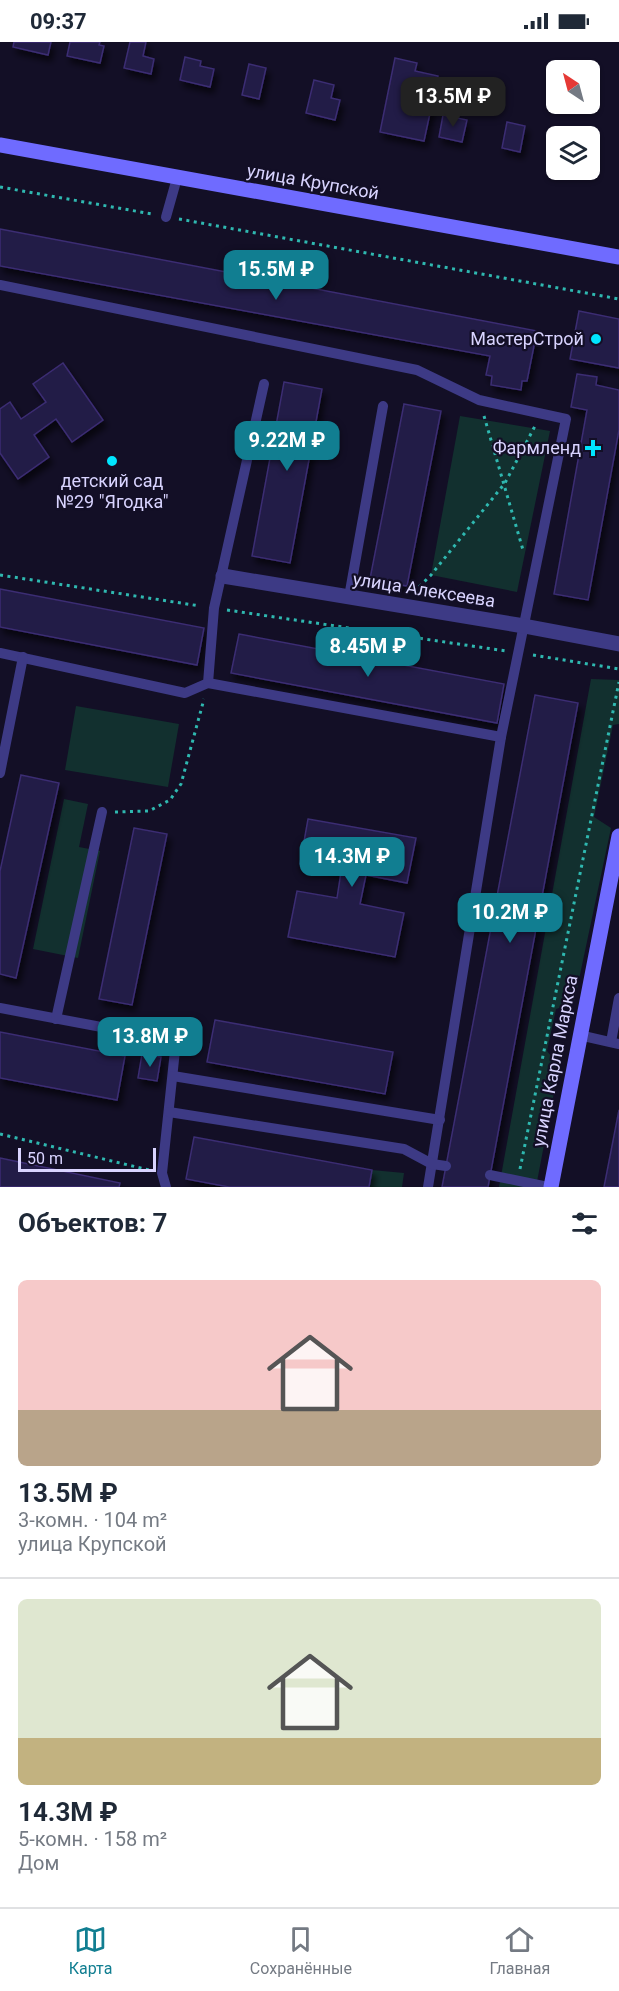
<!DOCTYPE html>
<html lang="ru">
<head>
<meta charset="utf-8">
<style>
	body { margin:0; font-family:Roboto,sans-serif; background:#f2f2f3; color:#1f2937; height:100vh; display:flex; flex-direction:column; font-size:22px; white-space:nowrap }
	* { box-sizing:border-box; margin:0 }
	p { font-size:20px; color:#747a83 }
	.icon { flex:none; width:33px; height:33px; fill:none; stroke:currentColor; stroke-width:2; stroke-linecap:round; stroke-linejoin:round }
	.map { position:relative; height:1145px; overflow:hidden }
	.drawer { display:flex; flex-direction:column; background:#fff; flex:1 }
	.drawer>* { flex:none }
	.needle { width:39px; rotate:324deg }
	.buttons { position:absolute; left:546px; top:18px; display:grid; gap:12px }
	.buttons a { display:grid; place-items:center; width:54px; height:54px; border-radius:9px; background:#fff; box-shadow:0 2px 4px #0004; font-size:30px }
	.scale { position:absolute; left:18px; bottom:15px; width:138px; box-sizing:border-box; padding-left:6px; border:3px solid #d9d4ff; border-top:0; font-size:16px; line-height:21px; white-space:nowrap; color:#d9d4ff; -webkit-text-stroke:4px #130f26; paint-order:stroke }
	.price { position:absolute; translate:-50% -51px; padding:0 14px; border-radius:12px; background:#117e91; color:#fff; font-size:20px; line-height:39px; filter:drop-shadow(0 2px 3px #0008) }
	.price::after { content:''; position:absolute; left:50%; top:36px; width:18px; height:14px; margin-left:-9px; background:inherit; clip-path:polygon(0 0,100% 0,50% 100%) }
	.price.selected { background:#222; color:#fff }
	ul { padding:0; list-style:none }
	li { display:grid; align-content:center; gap:12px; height:318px; padding:0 18px }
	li+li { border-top:2px solid #e0e1e3 }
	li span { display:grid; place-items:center; height:186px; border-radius:9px; color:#555 }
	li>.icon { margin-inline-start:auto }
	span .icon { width:108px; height:108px; fill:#fffc; stroke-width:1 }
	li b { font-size:26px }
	h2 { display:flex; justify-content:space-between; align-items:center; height:72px; padding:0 18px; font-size:26px }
	.status { display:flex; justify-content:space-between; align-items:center; height:42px; padding:0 30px; background:#fff; direction:ltr }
	.status svg { height:16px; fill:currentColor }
	.tabs { display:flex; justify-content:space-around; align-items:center; height:84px; border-top:2px solid #e0e1e3; background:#fff; font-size:16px; color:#747a83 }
	.tabs a { display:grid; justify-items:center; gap:3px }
	.tabs .selected { color:#117e91 }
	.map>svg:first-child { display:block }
	.green { fill:#12302f }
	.building { fill:#241b47; stroke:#3b2d73; stroke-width:1.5; filter:url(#shadow) }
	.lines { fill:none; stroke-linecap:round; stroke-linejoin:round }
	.path { stroke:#2fb8b0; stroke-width:3; stroke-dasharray:3 4.5; stroke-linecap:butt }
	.lane { stroke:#3d3a85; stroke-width:10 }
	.street { stroke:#3d3a85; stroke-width:15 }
	.secondary { stroke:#6f6bff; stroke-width:15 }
	.poi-dot { fill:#00e5ff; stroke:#130f26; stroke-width:2 }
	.labels { text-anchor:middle; stroke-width:4.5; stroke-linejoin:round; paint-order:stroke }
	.street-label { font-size:18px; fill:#d9d4ff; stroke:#130f26 }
	.poi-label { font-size:18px; fill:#d9d4ff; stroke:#130f26; text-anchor:end }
</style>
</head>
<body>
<div class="status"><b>09:37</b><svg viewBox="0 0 49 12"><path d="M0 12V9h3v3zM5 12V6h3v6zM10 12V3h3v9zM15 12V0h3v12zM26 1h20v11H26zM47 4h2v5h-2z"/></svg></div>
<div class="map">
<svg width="619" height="1145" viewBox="0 0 619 1145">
	<defs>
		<filter id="shadow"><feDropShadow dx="3.5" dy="6" stdDeviation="3" flood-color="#0009"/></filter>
	</defs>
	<rect width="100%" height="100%" fill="#130f26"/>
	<g class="green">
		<path d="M460,374L550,389L517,550L431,533Z"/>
		<path d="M591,637L619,638V682L613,683L594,775L611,786L574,961L556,967L547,1009L559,1024L536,1145H499Z"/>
		<path d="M76,664L179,682L168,745L65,728Z"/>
		<path d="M64,757L88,762L79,805L100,809L78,916L33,907Z"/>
		<path d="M372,1128L404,1131L402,1145H369Z"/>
	</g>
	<g class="building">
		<path d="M14,0H51L48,13L13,5Z"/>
		<path d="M70,0H100L99,3L104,4L100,21L67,14Z"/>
		<path d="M130,0H146L143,14L154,17L151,32L124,26Z"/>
		<path d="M185,15L201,19L200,24L214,27L210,45L180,38Z"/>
		<path d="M395,16L417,21L415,29L438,34L424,99L380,90Z"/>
		<path d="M249,22L266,26L259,57L242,53Z"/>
		<path d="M314,38L334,43L331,56L340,58L335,78L306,71Z"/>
		<path d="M443,73L467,78L462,100L439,95Z"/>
		<path d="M507,80L525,84L520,110L502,106Z"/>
		<path d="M0,187L537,289L527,339H522L521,348L491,343L492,334L486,333L490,314L0,224Z"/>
		<path d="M579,269L619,277V326L570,317Z"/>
		<path d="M63,321L103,378L72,400L56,377L34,393L49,415L18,437L0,411V367L10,360L21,377L46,360L33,342Z"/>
		<path d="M577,332L597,335L596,343L619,348V388L588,558L554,552L587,368L571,365Z"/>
		<path d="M284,340L322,347L290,521L252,514Z"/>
		<path d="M404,362L441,369L407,544L370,537Z"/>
		<path d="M0,547L204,586L197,623L0,585Z"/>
		<path d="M239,592L504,642L497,681L231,631Z"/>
		<path d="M535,653L578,661L488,1145H442Z"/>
		<path d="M21,733L59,741L16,936L0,932V829Z"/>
		<path d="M308,777L416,796L407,841L366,833L360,862L404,871L395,915L288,895L297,849L337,856L341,830L300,822Z"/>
		<path d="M134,786L167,792L132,963L99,957Z"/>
		<path d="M215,978L393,1010L385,1052L207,1020Z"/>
		<path d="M0,990L125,1014L117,1058L0,1036Z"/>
		<path d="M142,1012L161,1015L157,1039L138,1036Z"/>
		<path d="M619,1068V1145H604Z"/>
		<path d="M194,1095L372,1128L369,1145H229L186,1137Z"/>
		<path d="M0,1116L120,1141L119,1145H0Z"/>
	</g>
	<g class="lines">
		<g class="path">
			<path d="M0,145L152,172"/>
			<path d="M179,177L619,257"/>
			<path d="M484,374L523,508"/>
			<path d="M0,533L200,564"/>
			<path d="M414,550L431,533L505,441L535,384"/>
			<path d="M227,568L506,609"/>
			<path d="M533,613L619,627"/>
			<path d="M115,770L149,769L170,758L181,742L204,657"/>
			<path d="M0,1092L149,1128"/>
			<path d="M520,1127L619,640"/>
		</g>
		<g class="lane">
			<path d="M166,175L177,136"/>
			<path d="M0,243L417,328L479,358L566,377L501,695L428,1145"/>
			<path d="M349,555L383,364"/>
			<path d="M0,611L185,651L208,641L214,566L264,342"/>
			<path d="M208,641L501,695"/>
			<path d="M0,731L23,615"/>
			<path d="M0,966L176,999L162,1131L166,1145"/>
			<path d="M56,977L102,770"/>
			<path d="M579,993L619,1002"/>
			<path d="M611,1000L619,956"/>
			<path d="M173,1034L440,1078"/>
			<path d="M169,1070L404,1107L432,1122L446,1124"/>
			<path d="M490,1133L548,1145"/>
		</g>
		<path class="street" d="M223,534L524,584L619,602"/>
		<g class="secondary">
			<path d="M0,103L619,215"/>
			<path d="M551,1145L619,794"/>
		</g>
	</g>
	<g class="poi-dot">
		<circle cx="596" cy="297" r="6"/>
		<path d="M590 397h6v6h6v6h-6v6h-6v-6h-6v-6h6z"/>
		<circle cx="112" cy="419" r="6"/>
	</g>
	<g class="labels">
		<g class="street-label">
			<text transform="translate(313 140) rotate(10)" y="6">улица Крупской</text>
			<text transform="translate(424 548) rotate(9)" y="6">улица Алексеева</text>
			<text transform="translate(555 1019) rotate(-79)" y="6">улица Карла Маркса</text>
		</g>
		<g class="poi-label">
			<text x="584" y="303">МастерСтрой</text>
			<text x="581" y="412">Фармленд</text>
			<text x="112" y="445" text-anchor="middle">детский сад<tspan x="112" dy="21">№29 "Ягодка"</tspan></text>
		</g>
	</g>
</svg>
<div class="buttons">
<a><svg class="needle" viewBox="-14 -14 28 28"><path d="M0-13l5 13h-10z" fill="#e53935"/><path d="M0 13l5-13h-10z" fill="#747a83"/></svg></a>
<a><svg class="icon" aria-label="layers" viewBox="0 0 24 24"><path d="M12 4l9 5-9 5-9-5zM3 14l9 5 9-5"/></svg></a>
</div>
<div class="scale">50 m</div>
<b class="price selected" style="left:453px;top:86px">13.5M ₽</b>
<b class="price" style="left:276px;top:259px">15.5M ₽</b>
<b class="price" style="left:287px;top:430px">9.22M ₽</b>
<b class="price" style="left:368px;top:636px">8.45M ₽</b>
<b class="price" style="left:352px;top:846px">14.3M ₽</b>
<b class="price" style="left:510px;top:902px">10.2M ₽</b>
<b class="price" style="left:150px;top:1026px">13.8M ₽</b>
</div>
<section class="drawer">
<h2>Объектов: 7<svg class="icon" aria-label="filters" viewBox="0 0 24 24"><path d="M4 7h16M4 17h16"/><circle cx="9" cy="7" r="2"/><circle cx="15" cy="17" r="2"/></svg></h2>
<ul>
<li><span style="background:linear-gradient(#f6c9c9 70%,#b9a48a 0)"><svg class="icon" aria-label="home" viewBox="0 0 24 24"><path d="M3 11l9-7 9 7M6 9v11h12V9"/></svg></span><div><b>13.5M ₽</b><p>3-комн. · 104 m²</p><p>улица Крупской</p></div></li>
<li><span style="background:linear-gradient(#dfe7d0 75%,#c2b280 0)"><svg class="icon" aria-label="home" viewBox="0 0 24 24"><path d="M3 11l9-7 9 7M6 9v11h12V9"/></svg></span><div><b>14.3M ₽</b><p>5-комн. · 158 m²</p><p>Дом</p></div></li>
</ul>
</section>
<nav class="tabs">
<a class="selected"><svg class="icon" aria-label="map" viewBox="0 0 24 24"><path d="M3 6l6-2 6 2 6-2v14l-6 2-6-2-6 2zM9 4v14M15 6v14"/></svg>Карта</a>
<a><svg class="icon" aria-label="saved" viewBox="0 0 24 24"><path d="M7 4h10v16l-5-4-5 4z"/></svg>Сохранённые</a>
<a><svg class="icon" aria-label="home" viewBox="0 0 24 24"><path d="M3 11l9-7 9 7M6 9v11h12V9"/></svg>Главная</a>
</nav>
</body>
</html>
